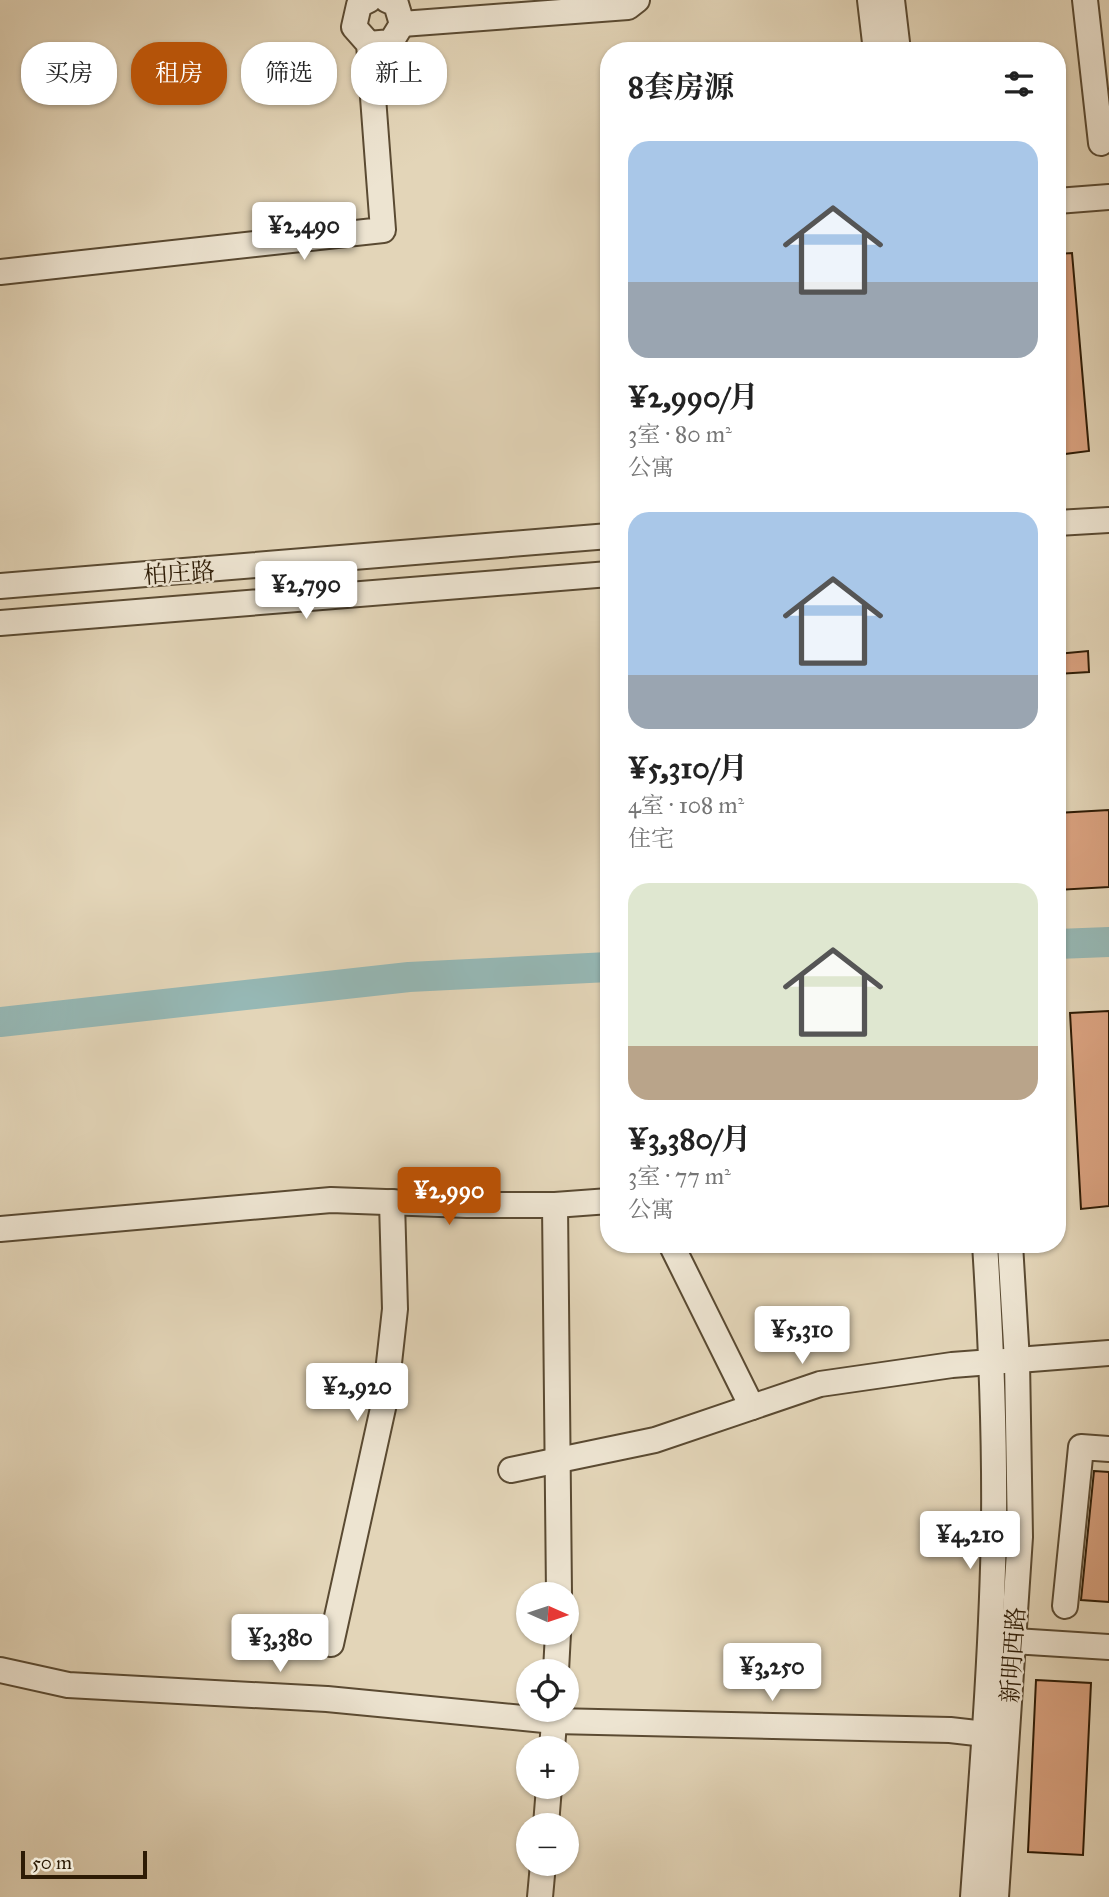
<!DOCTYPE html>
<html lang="zh">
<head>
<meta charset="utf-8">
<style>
	body { margin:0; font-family:"IM FELL Great Primer","Noto Serif SC",serif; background:#f6f6f6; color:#222; height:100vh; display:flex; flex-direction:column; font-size:26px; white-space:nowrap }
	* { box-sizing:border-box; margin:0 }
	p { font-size:23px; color:#767676 }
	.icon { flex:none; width:38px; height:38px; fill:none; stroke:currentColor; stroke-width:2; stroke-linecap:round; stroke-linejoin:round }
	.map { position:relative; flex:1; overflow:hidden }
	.details { position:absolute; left:600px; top:42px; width:466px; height:1211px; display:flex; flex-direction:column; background:#fff; border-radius:28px; box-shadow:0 2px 5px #0004 }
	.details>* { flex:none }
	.hud { position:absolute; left:21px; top:42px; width:474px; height:63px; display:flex; gap:14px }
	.needle { width:46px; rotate:93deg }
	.buttons { position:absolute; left:516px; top:1582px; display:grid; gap:14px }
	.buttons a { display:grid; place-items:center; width:63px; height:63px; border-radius:50%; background:#fff; box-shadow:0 2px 5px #0004; font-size:35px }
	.scale { position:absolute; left:21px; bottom:18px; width:126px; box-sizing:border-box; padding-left:7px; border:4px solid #2d1b05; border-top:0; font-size:19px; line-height:24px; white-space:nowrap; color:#2d1b05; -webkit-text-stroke:5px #ede4d1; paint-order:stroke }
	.price { position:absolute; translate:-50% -60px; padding:0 16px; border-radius:7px; background:#fff; color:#222; font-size:23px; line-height:46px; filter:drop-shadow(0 2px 4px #0008) }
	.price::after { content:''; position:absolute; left:50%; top:42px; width:21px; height:16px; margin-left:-10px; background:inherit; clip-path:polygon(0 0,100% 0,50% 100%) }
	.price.current { background:#b45309; color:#fff }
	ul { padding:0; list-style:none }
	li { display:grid; align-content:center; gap:14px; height:371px; padding:0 28px }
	li span { display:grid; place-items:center; height:217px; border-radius:21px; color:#555 }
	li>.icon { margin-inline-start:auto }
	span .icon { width:126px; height:126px; fill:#fffc; stroke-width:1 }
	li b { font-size:30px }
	h2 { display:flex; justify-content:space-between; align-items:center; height:84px; padding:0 28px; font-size:30px }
	.chip { padding:0 24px; border-radius:28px; background:#fff; box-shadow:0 2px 5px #0004; font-size:24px; line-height:63px }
	.chip.current { background:#b45309; color:#fff }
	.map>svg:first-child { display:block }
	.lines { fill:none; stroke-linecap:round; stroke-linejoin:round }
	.river { stroke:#96b8b5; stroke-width:30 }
	.building { fill:#daa280; stroke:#2d1b05; stroke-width:2 }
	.minor-casing { stroke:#5a4a32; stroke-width:28 }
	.minor { stroke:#ede4d1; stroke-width:24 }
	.labels { text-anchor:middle; stroke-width:5; stroke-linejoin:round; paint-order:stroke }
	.street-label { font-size:24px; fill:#2d1b05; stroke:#ede4d1 }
</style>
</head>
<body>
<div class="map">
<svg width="1109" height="1897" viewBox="0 0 1109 1897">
	<rect width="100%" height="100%" fill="#e3d5b8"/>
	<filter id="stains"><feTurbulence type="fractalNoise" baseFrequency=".00286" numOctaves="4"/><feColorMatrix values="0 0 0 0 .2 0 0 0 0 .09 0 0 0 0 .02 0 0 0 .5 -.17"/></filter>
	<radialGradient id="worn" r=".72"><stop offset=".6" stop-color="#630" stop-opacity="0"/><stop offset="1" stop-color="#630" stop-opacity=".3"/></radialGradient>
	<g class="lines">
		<g class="river">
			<path d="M1057,944L1109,942"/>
			<path d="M0,1022L409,977L609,967"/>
		</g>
	</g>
	<g class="building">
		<path d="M1072,253L1089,451L1057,455V254Z"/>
		<path d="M1088,651L1089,672L1057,674V654Z"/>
		<path d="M1109,810V887L1057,890V813Z"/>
		<path d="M1109,1011V1206L1081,1209L1070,1013Z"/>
		<path d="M1094,1471L1109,1472V1602L1081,1600Z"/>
		<path d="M1036,1680L1091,1683L1083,1855L1028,1852Z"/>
	</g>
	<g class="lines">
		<defs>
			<g id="minor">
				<path d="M870,0L876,51"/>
				<path d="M892,0L898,51"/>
				<path d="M1085,0L1101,143"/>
				<path d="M402,24L628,7L637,0"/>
				<path d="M369,44L391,42L402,24L396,4L387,0"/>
				<path d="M1057,201L1109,197"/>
				<path d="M0,272L383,230L369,44L354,27L359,5L369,0"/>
				<path d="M1057,523L1109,520"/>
				<path d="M0,586L609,536"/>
				<path d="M0,623L609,574"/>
				<path d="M555,1205L609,1201"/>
				<path d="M0,1229L331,1200L467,1205H555L559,1594"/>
				<path d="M671,1244L752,1407"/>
				<path d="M511,1470L655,1440L820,1384L952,1365L1109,1353"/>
				<path d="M1065,1606L1081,1447L1109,1449"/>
				<path d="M1014,1641L1109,1647"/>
				<path d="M331,1644L385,1399L395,1309L392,1202"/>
				<path d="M0,1670L68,1685L327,1699L554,1721L950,1730L985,1734"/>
				<path d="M556,1671L558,1633"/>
				<path d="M552,1748L555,1710"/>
				<path d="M546,1825L549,1787"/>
				<path d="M540,1897L543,1864"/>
				<path d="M973,1897C982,1773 992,1650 994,1526C995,1432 991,1338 985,1244"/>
				<path d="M996,1897L1020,1537L1017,1361L1010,1244"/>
			</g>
		</defs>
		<use href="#minor" class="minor-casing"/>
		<use href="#minor" class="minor"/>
	</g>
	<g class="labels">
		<g class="street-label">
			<text transform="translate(179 573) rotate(-4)" y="8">柏庄路</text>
			<text transform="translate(1013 1655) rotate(-86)" y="8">新明西路</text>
		</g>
	</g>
	<rect width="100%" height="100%" filter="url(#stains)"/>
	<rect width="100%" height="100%" fill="url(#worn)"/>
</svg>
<div class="buttons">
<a><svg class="needle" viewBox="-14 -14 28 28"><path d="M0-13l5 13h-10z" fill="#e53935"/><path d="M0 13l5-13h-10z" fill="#767676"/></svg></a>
<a><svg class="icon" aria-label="locate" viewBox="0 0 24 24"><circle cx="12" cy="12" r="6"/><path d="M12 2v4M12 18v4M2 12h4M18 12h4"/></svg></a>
<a>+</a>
<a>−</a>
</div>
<div class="scale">50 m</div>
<b class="price" style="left:304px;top:262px">¥2,490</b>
<b class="price" style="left:306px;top:621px">¥2,790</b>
<b class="price current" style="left:449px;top:1227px">¥2,990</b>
<b class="price" style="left:802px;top:1366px">¥5,310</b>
<b class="price" style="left:357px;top:1423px">¥2,920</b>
<b class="price" style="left:970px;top:1571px">¥4,210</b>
<b class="price" style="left:280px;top:1674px">¥3,380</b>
<b class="price" style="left:772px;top:1703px">¥3,250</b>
<div class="hud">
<a class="chip">买房</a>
<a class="chip current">租房</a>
<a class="chip">筛选</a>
<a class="chip">新上</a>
</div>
<section class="details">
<h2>8套房源<svg class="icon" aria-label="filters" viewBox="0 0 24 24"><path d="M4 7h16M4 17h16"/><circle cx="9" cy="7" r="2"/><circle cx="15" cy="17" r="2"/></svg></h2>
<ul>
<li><span style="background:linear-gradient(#a9c7e8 65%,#9aa5b1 0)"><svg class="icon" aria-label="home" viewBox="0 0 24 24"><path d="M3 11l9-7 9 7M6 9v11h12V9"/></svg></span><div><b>¥2,990/月</b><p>3室 · 80 m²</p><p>公寓</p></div></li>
<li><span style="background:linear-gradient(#a9c7e8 75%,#9aa5b1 0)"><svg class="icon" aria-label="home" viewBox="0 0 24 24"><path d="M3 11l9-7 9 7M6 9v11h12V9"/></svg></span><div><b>¥5,310/月</b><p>4室 · 108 m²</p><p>住宅</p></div></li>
<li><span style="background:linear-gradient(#dfe7d0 75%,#b9a48a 0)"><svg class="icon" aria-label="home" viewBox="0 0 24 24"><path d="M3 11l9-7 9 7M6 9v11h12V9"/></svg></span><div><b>¥3,380/月</b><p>3室 · 77 m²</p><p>公寓</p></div></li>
</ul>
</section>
</div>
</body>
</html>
